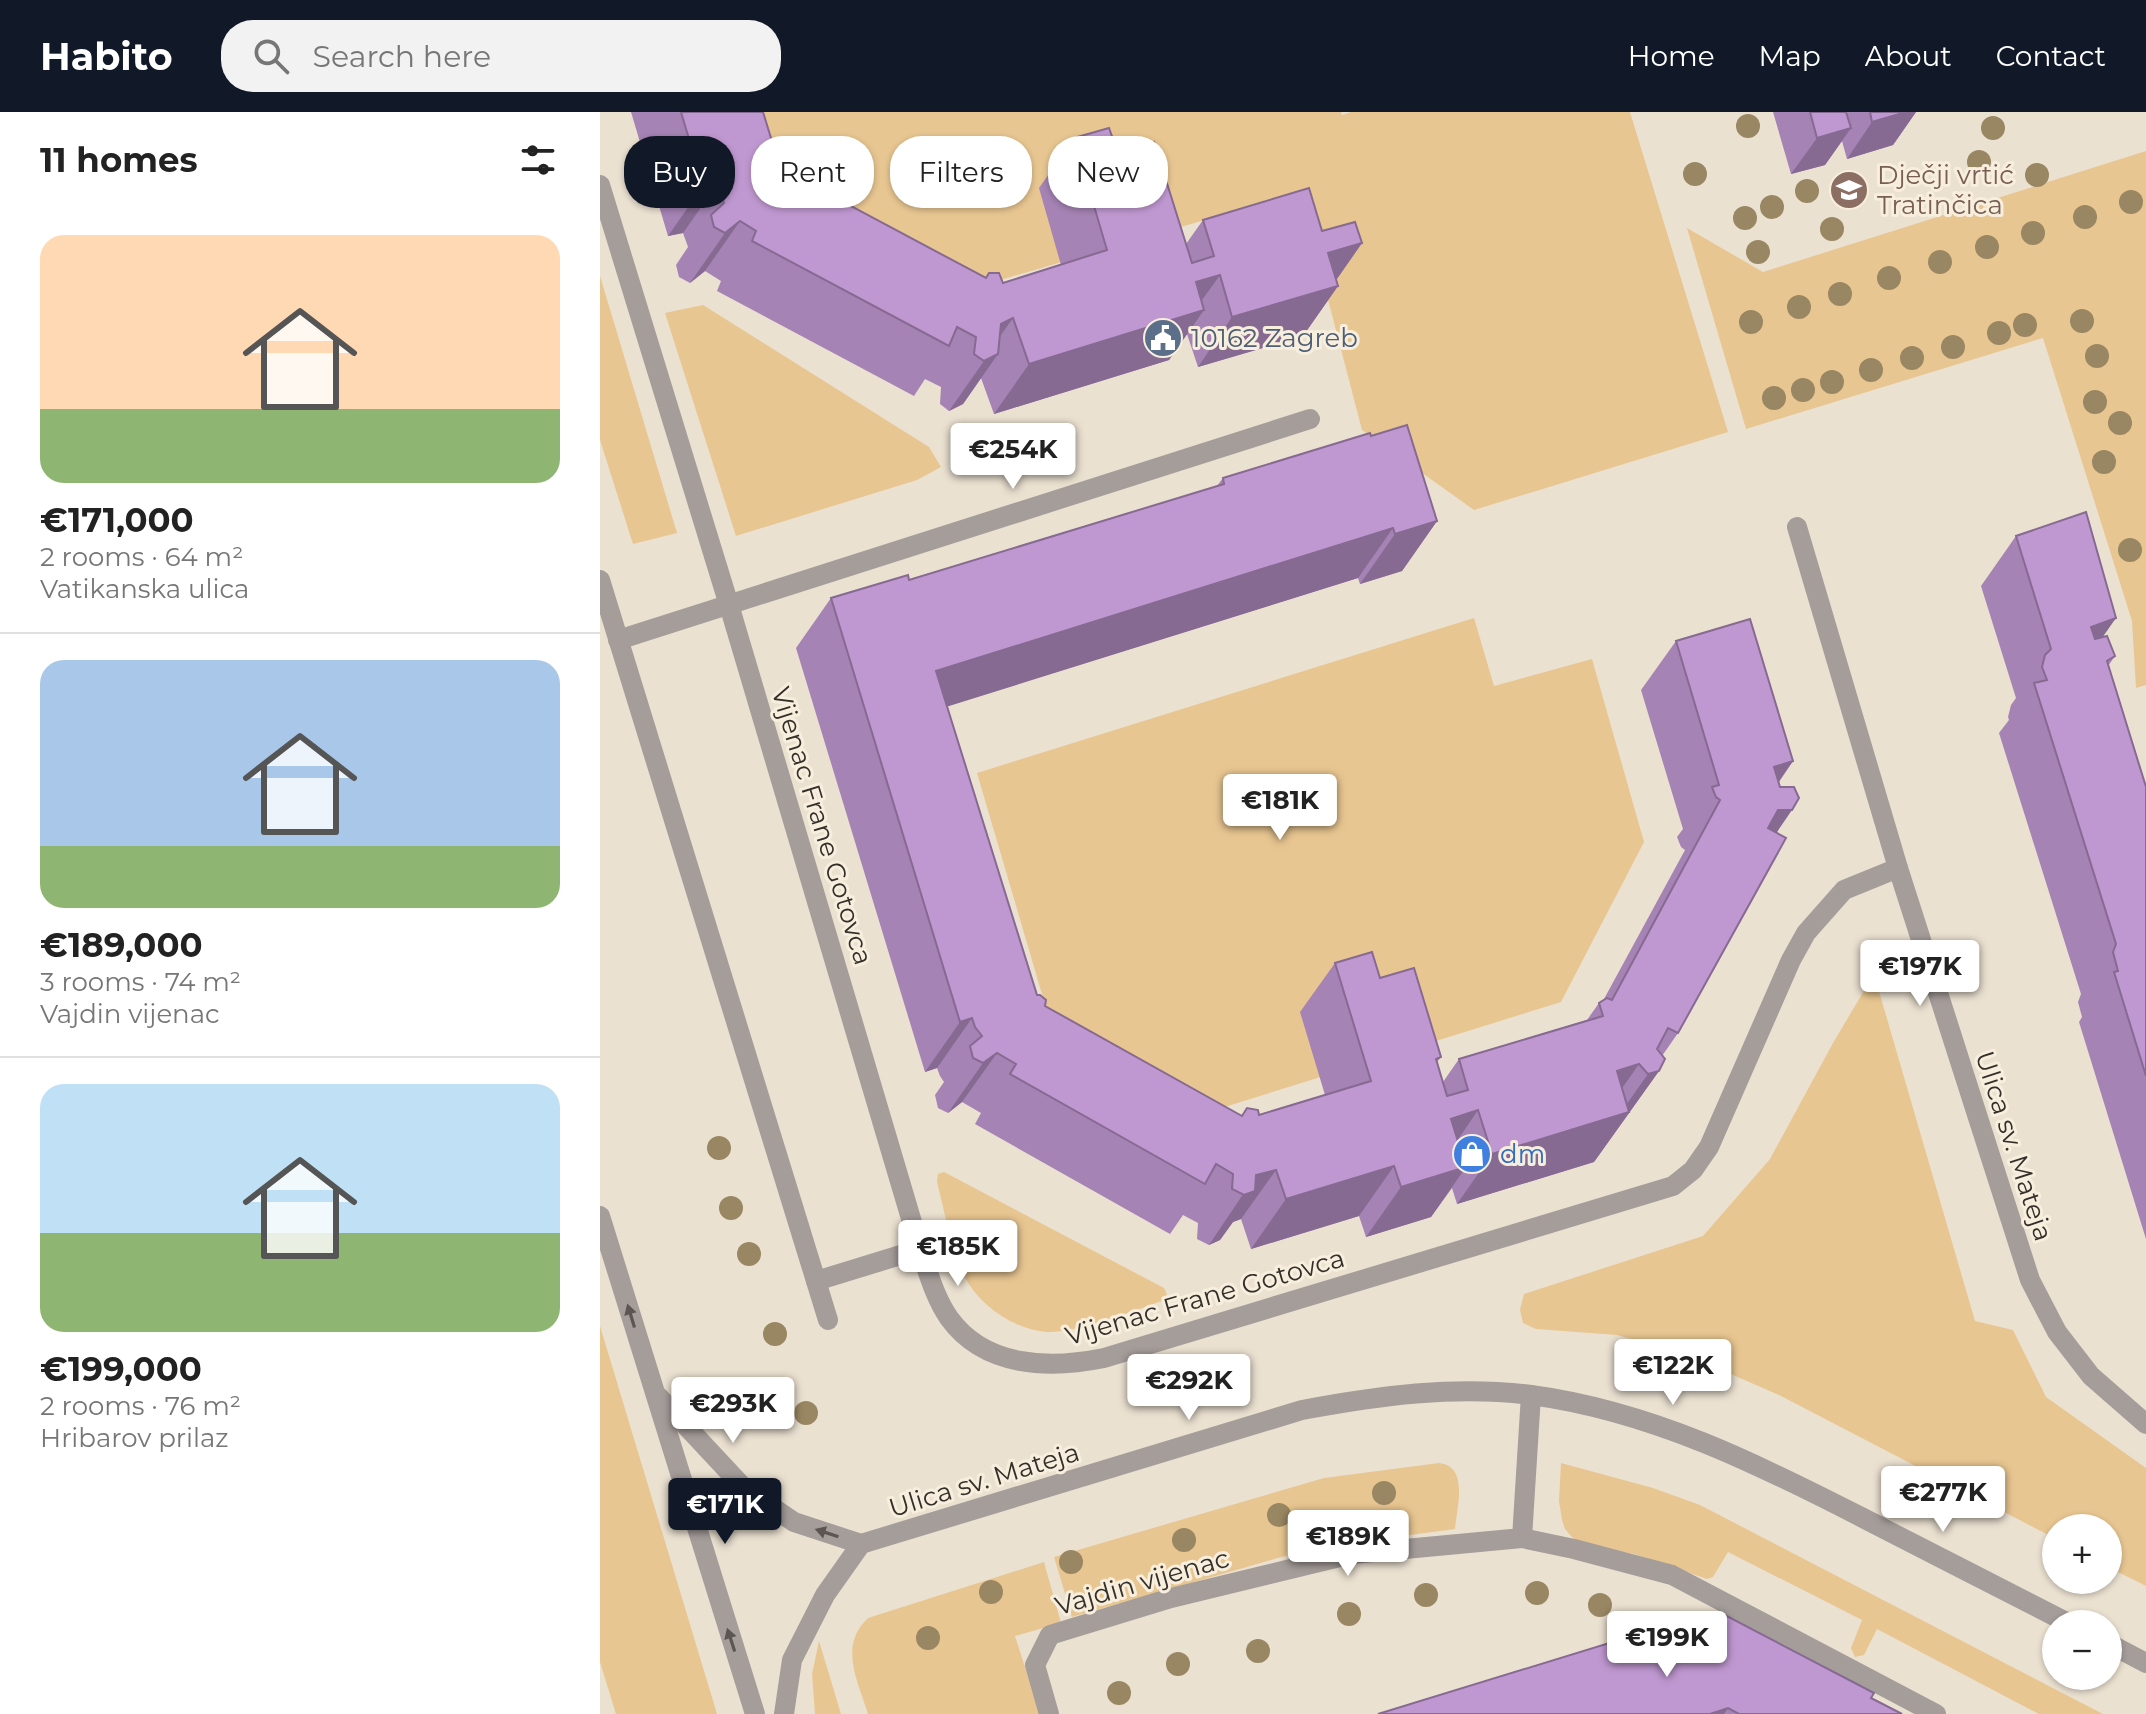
<!DOCTYPE html>
<html lang="en">
<head>
<meta charset="utf-8">
<style>
	body { margin:0; font-family:Montserrat,sans-serif; background:#f2f2f2; color:#222; height:100vh; display:flex; flex-direction:column; font-size:30px; white-space:nowrap }
	* { box-sizing:border-box; margin:0 }
	p { font-size:26px; color:#767676 }
	.icon { flex:none; width:44px; height:44px; fill:none; stroke:currentColor; stroke-width:2; stroke-linecap:round; stroke-linejoin:round }
	.map { position:relative; flex:1; overflow:hidden }
	.side { display:flex; flex-direction:column; background:#fff; width:600px }
	.side>* { flex:none }
	.hud { position:absolute; left:24px; top:24px; width:760px; height:72px; display:flex; gap:16px }
	.fabs { position:absolute; left:1442px; top:1402px; display:grid; gap:16px }
	.fabs a { display:grid; place-items:center; width:80px; height:80px; border-radius:50%; background:#fff; box-shadow:0 2px 6px #0004; font-size:40px }
	.price { position:absolute; translate:-50% -68px; padding:0 18px; border-radius:8px; background:#fff; color:#222; font-size:26px; line-height:52px; filter:drop-shadow(0 2px 4px #0008) }
	.price::after { content:''; position:absolute; left:50%; top:48px; width:24px; height:18px; margin-left:-12px; background:inherit; clip-path:polygon(0 0,100% 0,50% 100%) }
	.price.active { background:#111827; color:#fff }
	ul { padding:0; list-style:none }
	li { display:grid; align-content:center; gap:16px; height:424px; padding:0 40px }
	li+li { border-top:2px solid #e0e0e0 }
	li span { display:grid; place-items:center; height:248px; border-radius:24px; color:#555 }
	li>.icon { margin-inline-start:auto }
	span .icon { width:144px; height:144px; fill:#fffc; stroke-width:1 }
	li b { font-size:34px }
	h2 { display:flex; justify-content:space-between; align-items:center; height:96px; padding:0 40px; font-size:34px }
	.pill { padding:0 28px; border-radius:32px; background:#fff; box-shadow:0 2px 6px #0004; font-size:28px; line-height:72px }
	.pill.active { background:#111827; color:#fff }
	header { display:flex; align-items:center; gap:48px; box-sizing:border-box; height:112px; padding:0 40px; background:#111827; color:#fff }
	header strong { font-size:38px }
	nav { display:flex; gap:44px; margin-inline-start:auto; font-size:28px }
	.search { width:560px; height:72px; background:#f2f2f2; display:flex; align-items:center; gap:20px; box-sizing:border-box; padding:0 28px; border-radius:32px; color:#767676; font-size:30px }
	main { display:flex; flex:1; min-height:0 }
	.map>svg:first-child { display:block }
	.green { fill:#e8c691 }
	.lines { fill:none; stroke-linecap:round; stroke-linejoin:round }
	.minor { stroke:#a59d9a; stroke-width:20 }
	.tree { fill:#998662 }
	.wall { fill:#a583b4 }
	.shaded-wall { fill:#866a92 }
	.building { fill:#c098d1; stroke:#866a92; stroke-width:2 }
	.oneway { fill:#5b5651 }
	.labels { text-anchor:middle; stroke-width:6; stroke-linejoin:round; paint-order:stroke }
	.education-label { font-size:26px; fill:#785e54; stroke:#f8eede; text-anchor:start }
	.service-label { font-size:26px; fill:#4e5e75; stroke:#f8eede; text-anchor:start }
	.street-label { font-size:26px; fill:#332f29; stroke:#f8eede }
	.shop-label { font-size:26px; fill:#366cbe; stroke:#f8eede; text-anchor:start }
</style>
</head>
<body>
<header>
<strong>Habito</strong>
<div class="search"><svg class="icon" aria-label="search" viewBox="0 0 24 24"><circle cx="10" cy="10" r="6"/><path d="M15 15l6 6"/></svg>Search here</div>
<nav><a>Home</a><a>Map</a><a>About</a><a>Contact</a></nav>
</header>
<main>
<section class="side">
<h2>11 homes<svg class="icon" aria-label="filters" viewBox="0 0 24 24"><path d="M4 7h16M4 17h16"/><circle cx="9" cy="7" r="2"/><circle cx="15" cy="17" r="2"/></svg></h2>
<ul>
<li><span style="background:linear-gradient(#ffd9b3 70%,#8fb573 0)"><svg class="icon" aria-label="home" viewBox="0 0 24 24"><path d="M3 11l9-7 9 7M6 9v11h12V9"/></svg></span><div><b>€171,000</b><p>2 rooms · 64 m²</p><p>Vatikanska ulica</p></div></li>
<li><span style="background:linear-gradient(#a9c7e8 75%,#8fb573 0)"><svg class="icon" aria-label="home" viewBox="0 0 24 24"><path d="M3 11l9-7 9 7M6 9v11h12V9"/></svg></span><div><b>€189,000</b><p>3 rooms · 74 m²</p><p>Vajdin vijenac</p></div></li>
<li><span style="background:linear-gradient(#bfe0f5 60%,#8fb573 0)"><svg class="icon" aria-label="home" viewBox="0 0 24 24"><path d="M3 11l9-7 9 7M6 9v11h12V9"/></svg></span><div><b>€199,000</b><p>2 rooms · 76 m²</p><p>Hribarov prilaz</p></div></li>
</ul>
</section>
<div class="map">
<svg width="1546" height="1602" viewBox="0 0 1546 1602">
	<rect width="100%" height="100%" fill="#ebe1d1"/>
	<g class="green">
		<path d="M130,0H741L742,3L751,0H1030L1128,320L874,398L762,318L700,80L339,186L157,91Z"/>
		<path d="M1546,39V573L1536,576L1532,509L1443,226L1146,317L1087,116L1163,160Z"/>
		<path d="M0,164L77,421L33,432L0,328Z"/>
		<path d="M103,193L329,335L341,355L317,368L136,424L65,201Z"/>
		<path d="M874,506L894,574L992,547L1044,730L961,890L615,998L449,906L377,661Z"/>
		<path d="M1274,862L1375,1209L1413,1218L1446,1285L1546,1356V1474L1508,1455V1416H1456V1427L1181,1284L1085,1242L1017,1223L936,1217L923,1211L920,1198L924,1182L1103,1124L1170,1047L1233,931Z"/>
		<path d="M344,1060L564,1176L567,1183L565,1188C538,1197 474,1222 447,1220C413,1217 380,1194 364,1164C352,1140 344,1097 337,1070L338,1062Z"/>
		<path d="M0,1214L117,1602H16L0,1550Z"/>
		<path d="M839,1351C869,1354 857,1395 855,1417L713,1436L472,1505L454,1445L724,1366Z"/>
		<path d="M961,1351L1053,1376L1100,1393L1503,1602H1439L1277,1517L1264,1543L1255,1545L1251,1536L1262,1508L1128,1440L1113,1465L1107,1467L1034,1442L976,1430L965,1417L962,1408L959,1389Z"/>
		<path d="M444,1450L461,1511L415,1524L440,1602H268C258,1569 238,1534 268,1506Z"/>
		<path d="M219,1529L241,1602H215L212,1562Z"/>
	</g>
	<g class="lines">
		<g class="minor">
			<path d="M0,73L129,493L320,1137C328,1160 335,1186 349,1206C385,1256 450,1257 504,1246L1073,1074L1093,1058L1109,1035L1191,848L1206,821L1244,778L1298,756"/>
			<path d="M1197,415L1298,756L1430,1168L1457,1220L1491,1264L1546,1312"/>
			<path d="M0,468L228,1208"/>
			<path d="M18,528L710,307"/>
			<path d="M0,1104L155,1602"/>
			<path d="M216,1169L320,1137"/>
			<path d="M59,1285L144,1376L194,1410L261,1432"/>
			<path d="M922,1426L974,1437L1072,1463L1336,1602"/>
			<path d="M261,1432L702,1298C777,1284 855,1273 931,1283C1051,1299 1158,1352 1265,1407C1333,1442 1402,1477 1470,1512"/>
			<path d="M1508,1531L1546,1551"/>
			<path d="M184,1602L192,1548L225,1483L261,1432"/>
			<path d="M449,1602L435,1553L450,1523L571,1486L752,1442L922,1426L931,1283"/>
		</g>
	</g>
	<g class="tree">
		<circle cx="1148" cy="14" r="12"/>
		<circle cx="1393" cy="16" r="12"/>
		<circle cx="1379" cy="50" r="12"/>
		<circle cx="1095" cy="62" r="12"/>
		<circle cx="1437" cy="63" r="12"/>
		<circle cx="1207" cy="79" r="12"/>
		<circle cx="1531" cy="90" r="12"/>
		<circle cx="1172" cy="95" r="12"/>
		<circle cx="1485" cy="105" r="12"/>
		<circle cx="1145" cy="106" r="12"/>
		<circle cx="1232" cy="117" r="12"/>
		<circle cx="1433" cy="121" r="12"/>
		<circle cx="1387" cy="135" r="12"/>
		<circle cx="1158" cy="140" r="12"/>
		<circle cx="1340" cy="150" r="12"/>
		<circle cx="1289" cy="166" r="12"/>
		<circle cx="1240" cy="182" r="12"/>
		<circle cx="1199" cy="195" r="12"/>
		<circle cx="1482" cy="209" r="12"/>
		<circle cx="1151" cy="210" r="12"/>
		<circle cx="1425" cy="213" r="12"/>
		<circle cx="1399" cy="221" r="12"/>
		<circle cx="1353" cy="235" r="12"/>
		<circle cx="1497" cy="244" r="12"/>
		<circle cx="1312" cy="246" r="12"/>
		<circle cx="1271" cy="258" r="12"/>
		<circle cx="1232" cy="270" r="12"/>
		<circle cx="1203" cy="278" r="12"/>
		<circle cx="1174" cy="286" r="12"/>
		<circle cx="1495" cy="290" r="12"/>
		<circle cx="1520" cy="311" r="12"/>
		<circle cx="1504" cy="350" r="12"/>
		<circle cx="1530" cy="438" r="12"/>
		<circle cx="119" cy="1036" r="12"/>
		<circle cx="131" cy="1096" r="12"/>
		<circle cx="149" cy="1142" r="12"/>
		<circle cx="175" cy="1222" r="12"/>
		<circle cx="206" cy="1301" r="12"/>
		<circle cx="784" cy="1381" r="12"/>
		<circle cx="679" cy="1403" r="12"/>
		<circle cx="584" cy="1428" r="12"/>
		<circle cx="471" cy="1450" r="12"/>
		<circle cx="391" cy="1480" r="12"/>
		<circle cx="937" cy="1481" r="12"/>
		<circle cx="826" cy="1483" r="12"/>
		<circle cx="1000" cy="1493" r="12"/>
		<circle cx="749" cy="1502" r="12"/>
		<circle cx="328" cy="1526" r="12"/>
		<circle cx="658" cy="1539" r="12"/>
		<circle cx="578" cy="1552" r="12"/>
		<circle cx="519" cy="1581" r="12"/>
	</g>
	<g class="wall">
		<path d="M31,0H163L179,52L187,60L386,166L403,171L461,153L439,76L474,26L518,41L586,132L603,108L722,119L762,131L736,168L738,174L703,224L598,255L587,222L569,248L394,302L381,266L363,292L349,299L340,292L341,275L325,267L314,284L117,179L121,169L105,159L90,171L79,165L76,153L88,135L83,121L68,124Z"/>
		<path d="M1173,0H1316L1293,33L1247,47L1242,29L1225,53L1191,62Z"/>
		<path d="M771,324L837,409L802,459L760,472L758,466L347,594L437,883L445,894L641,1003H659L725,983L700,900L735,851L780,866L841,945L837,950L843,970L859,947L987,908L999,891L1004,887L1085,738L1081,735L1077,725L1083,717L1041,578L1076,529L1193,649L1179,670L1177,721L1078,921L1062,944L1059,959L994,1050L857,1092L852,1076L831,1105L766,1125L759,1104L651,1137L641,1107L633,1110L620,1128L609,1133L597,1127L598,1111L583,1103L570,1122L375,1012L381,1001L362,990L348,1001L338,996L335,983L344,970L340,964L337,956L325,960L196,536L231,486L309,468L617,374L623,366Z"/>
		<path d="M1416,424L1502,525L1515,544L1508,554L1546,675V1127L1479,910L1482,905L1478,890L1481,882L1399,621L1409,608L1408,605L1411,593L1416,586L1381,474Z"/>
		<path d="M1271,1586L1302,1602H778Z"/>
	</g>
	<g class="shaded-wall">
		<path d="M1306,0H1316L1293,33L1247,47L1272,10Z"/>
		<path d="M1251,16L1225,53L1191,62L1217,26Z"/>
		<path d="M118,71L83,121L68,124L103,74Z"/>
		<path d="M140,109L105,159L90,171L125,121Z"/>
		<path d="M762,131L730,177L738,174L703,224L598,255L632,205L728,141Z"/>
		<path d="M620,163L592,202L604,198L569,248L394,302L429,252L596,170Z"/>
		<path d="M413,206L383,248L401,212Z"/>
		<path d="M398,242L363,292L349,299L384,249Z"/>
		<path d="M837,409L802,459L760,472L795,422Z"/>
		<path d="M793,416L758,466L301,609L336,559Z"/>
		<path d="M1516,506L1481,556L1491,515Z"/>
		<path d="M1193,649L1158,699L1174,655Z"/>
		<path d="M1178,698H1192L1158,748H1143Z"/>
		<path d="M372,906L337,956L325,960L360,910Z"/>
		<path d="M397,941L362,990L348,1001L383,951Z"/>
		<path d="M1039,952L1004,1002L1017,959Z"/>
		<path d="M1059,959L994,1050L857,1092L892,1042L1019,1003L1048,962Z"/>
		<path d="M878,998L844,1048L851,1007Z"/>
		<path d="M794,1054L759,1104L651,1137L686,1087Z"/>
		<path d="M866,1055L831,1105L766,1125L801,1075Z"/>
		<path d="M676,1058L641,1107L633,1110L620,1128L609,1133L656,1063Z"/>
		<path d="M1128,1596L1124,1602H1110Z"/>
	</g>
	<g class="building">
		<path d="M81,0H163L179,52L186,50L189,57L187,60L386,166L389,161H399L403,171L507,138L474,26L509,16L518,41L554,30L592,151L614,144L603,108L709,76L722,119L755,110L762,131L728,141L738,174L632,205L620,163L596,170L604,198L429,252L413,206L401,212L398,242L384,249L374,242L376,225L357,215L349,234L152,129L156,119L140,109L125,121L114,115L111,103L124,91L118,71L103,74Z"/>
		<path d="M1210,0H1246L1251,16L1217,26Z"/>
		<path d="M1270,0H1306L1272,10Z"/>
		<path d="M807,313L837,409L795,422L793,416L336,559L437,883H440L446,888L445,894L642,1004L647,996L658,998L659,1003L771,969L735,851L772,840L780,866L814,856L841,945L836,947L847,984L868,978L859,947L1003,904L999,891L1007,886L1012,888L1120,688L1116,685L1112,675L1119,673L1076,529L1150,507L1193,649L1174,655L1180,675H1194L1199,686L1192,698H1178L1168,716L1186,726L1078,921L1068,916L1057,937L1065,947L1059,959L1048,962L1039,952L1017,959L1029,1000L892,1042L878,998L851,1007L866,1055L801,1075L794,1054L686,1087L676,1058L656,1063L655,1079L644,1083L632,1077L633,1062L616,1052L605,1072L410,962L416,952L397,941L383,951L373,946L370,934L382,924L375,915L372,906L360,910L231,486L308,463L309,468L624,372L623,366L770,321L771,324Z"/>
		<path d="M1486,400L1516,506L1491,515L1495,527L1507,524L1515,544L1507,549L1546,675V964L1514,860L1518,859L1513,840L1516,832L1434,571L1447,568L1442,555L1445,543L1451,537L1416,424Z"/>
		<path d="M1123,1502L1274,1581L1271,1586L1302,1602H1139L1128,1596L1110,1602H778L1094,1505Z"/>
	</g>
	<defs><path id="oneway-solid" d="M-6-.8H1V-3.2L6.5 0L1 3.2V.8H-6Z" transform="scale(2)"/></defs>
	<g class="oneway">
		<use href="#oneway-solid" transform="translate(31 1204) rotate(-107)"/>
		<use href="#oneway-solid" transform="translate(227 1421) rotate(-162)"/>
		<use href="#oneway-solid" transform="translate(131 1528) rotate(-108)"/>
	</g>
	<defs>
		<symbol id="school-disc" viewBox="-11 -11 22 22"><circle r="9.5" fill="#8d6e63" stroke="#f8eede"/><path d="M0-5L7-2L0 1L-7-2ZM-4 1L0 2.5L4 1V4Q0 6-4 4Z" fill="#fff"/></symbol>
		<symbol id="civic-disc" viewBox="-11 -11 22 22"><circle r="9.5" fill="#5c6f8a" stroke="#f8eede"/><path d="M-.6-6.5H3V-4.5H.6V-3L4-1V1h2V6H-6V1h2V-1L-.6-3ZM-1.2 2.5V6h2.4V2.5Z" fill="#fff"/></symbol>
		<symbol id="shop-disc" viewBox="-11 -11 22 22"><circle r="9.5" fill="#3f7fe0" stroke="#f8eede"/><path d="M-5-2.5h2.3a2.7 3.5 0 0 1 5.4 0H5L5.5 6h-11ZM-1.5-2.5h3a1.5 2.3 0 0 0-3 0Z" fill="#fff"/></symbol>
	</defs>
	<g fill-rule="evenodd">
		<use href="#school-disc" x="1227" y="56" width="44" height="44"/>
		<use href="#civic-disc" x="541" y="204" width="44" height="44"/>
		<use href="#shop-disc" x="850" y="1020" width="44" height="44"/>
	</g>
	<g class="labels">
		<g class="education-label">
			<text x="1277" y="72">Dječji vrtić<tspan x="1277" dy="30">Tratinčica</tspan></text>
		</g>
		<g class="service-label">
			<text x="591" y="235">10162 Zagreb</text>
		</g>
		<g class="street-label">
			<text transform="translate(222 714) rotate(73)" y="9">Vijenac Frane Gotovca</text>
			<text transform="translate(1414 1034) rotate(72)" y="9">Ulica sv. Mateja</text>
			<text transform="translate(605 1185) rotate(-16)" y="9">Vijenac Frane Gotovca</text>
			<text transform="translate(384 1368) rotate(-17)" y="9">Ulica sv. Mateja</text>
			<text transform="translate(542 1470) rotate(-16)" y="9">Vajdin vijenac</text>
		</g>
		<g class="shop-label">
			<text x="900" y="1051">dm</text>
		</g>
	</g>
</svg>
<div class="fabs">
<a>+</a>
<a>−</a>
</div>
<b class="price" style="left:413px;top:379px">€254K</b>
<b class="price" style="left:680px;top:730px">€181K</b>
<b class="price" style="left:1320px;top:896px">€197K</b>
<b class="price" style="left:358px;top:1176px">€185K</b>
<b class="price" style="left:1073px;top:1295px">€122K</b>
<b class="price" style="left:589px;top:1310px">€292K</b>
<b class="price" style="left:133px;top:1333px">€293K</b>
<b class="price" style="left:1343px;top:1422px">€277K</b>
<b class="price active" style="left:125px;top:1434px">€171K</b>
<b class="price" style="left:748px;top:1466px">€189K</b>
<b class="price" style="left:1067px;top:1567px">€199K</b>
<div class="hud">
<a class="pill active">Buy</a>
<a class="pill">Rent</a>
<a class="pill">Filters</a>
<a class="pill">New</a>
</div>
</div>
</main>
</body>
</html>
